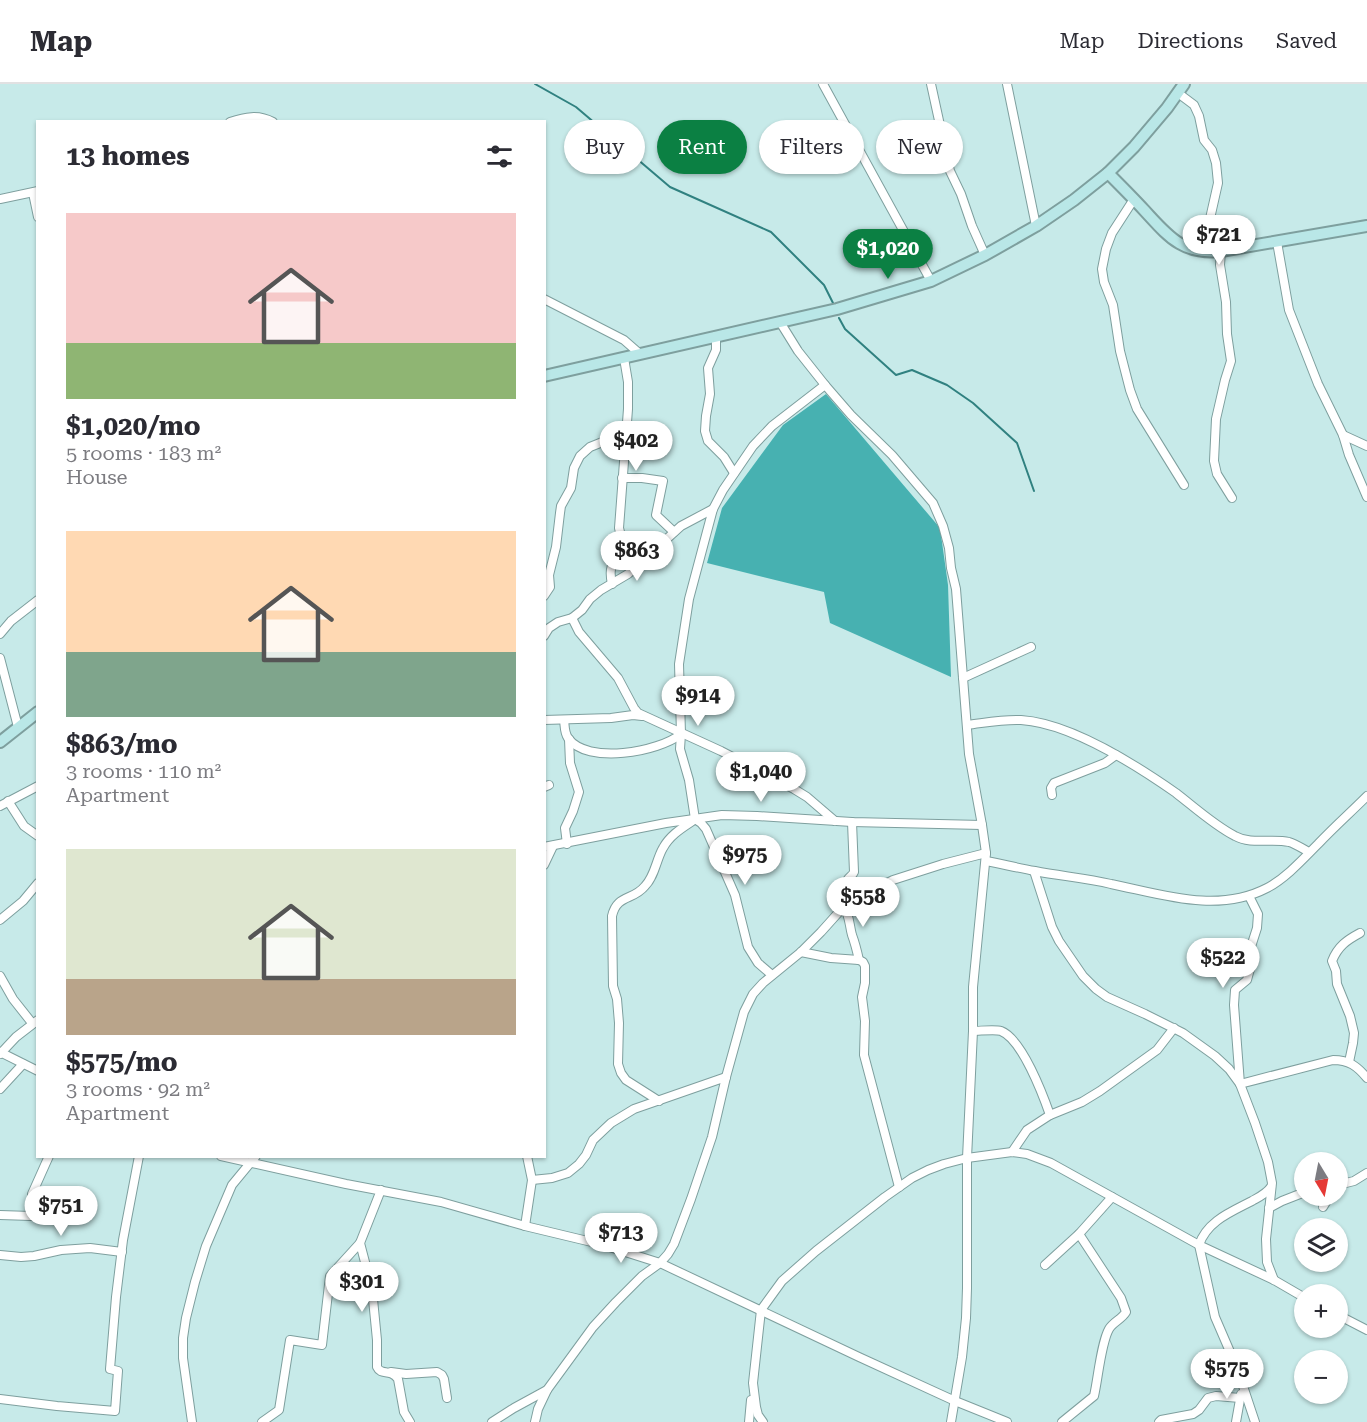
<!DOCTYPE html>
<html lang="en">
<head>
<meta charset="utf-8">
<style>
	body { margin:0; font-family:"Roboto Serif",serif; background:#f7f7f7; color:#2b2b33; height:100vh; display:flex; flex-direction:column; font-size:22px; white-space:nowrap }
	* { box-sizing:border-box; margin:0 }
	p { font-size:20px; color:#7c7c81 }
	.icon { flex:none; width:33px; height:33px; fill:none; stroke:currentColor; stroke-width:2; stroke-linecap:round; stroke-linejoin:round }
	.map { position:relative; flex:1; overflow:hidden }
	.details { position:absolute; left:36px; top:36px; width:510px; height:1038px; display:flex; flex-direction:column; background:#fff; border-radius:0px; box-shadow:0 2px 4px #0004 }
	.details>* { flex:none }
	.guide { position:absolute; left:564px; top:36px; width:570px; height:54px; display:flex; gap:12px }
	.needle { width:39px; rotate:170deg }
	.buttons { position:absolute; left:1294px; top:1068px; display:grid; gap:12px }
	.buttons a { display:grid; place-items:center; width:54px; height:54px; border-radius:50%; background:#fff; box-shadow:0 2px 4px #0004; font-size:30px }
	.price { position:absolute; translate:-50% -51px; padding:0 14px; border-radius:21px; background:#fff; color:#222; font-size:20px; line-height:39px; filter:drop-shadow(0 2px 3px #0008) }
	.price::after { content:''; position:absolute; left:50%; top:36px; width:18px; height:14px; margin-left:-9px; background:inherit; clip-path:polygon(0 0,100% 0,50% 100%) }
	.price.on { background:#0b8043; color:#fff }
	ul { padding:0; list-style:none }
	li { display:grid; align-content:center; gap:12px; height:318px; padding:0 30px }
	li span { display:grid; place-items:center; height:186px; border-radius:0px; color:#555 }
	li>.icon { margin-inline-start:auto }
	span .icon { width:108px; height:108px; fill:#fffc; stroke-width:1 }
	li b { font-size:26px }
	h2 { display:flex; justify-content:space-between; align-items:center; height:72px; padding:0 30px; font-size:26px }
	.tag { padding:0 21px; border-radius:27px; background:#fff; box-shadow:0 2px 4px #0004; font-size:21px; line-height:54px }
	.tag.on { background:#0b8043; color:#fff }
	header { display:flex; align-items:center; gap:36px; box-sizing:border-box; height:84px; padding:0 30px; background:#fff; border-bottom:2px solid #e1e1e2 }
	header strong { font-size:28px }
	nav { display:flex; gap:33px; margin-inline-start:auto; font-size:21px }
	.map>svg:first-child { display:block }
	.forest { fill:#47b1b1 }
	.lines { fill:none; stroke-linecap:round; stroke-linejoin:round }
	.stream { stroke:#308180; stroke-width:2 }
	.street-casing { stroke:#7e9f9e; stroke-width:10 }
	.secondary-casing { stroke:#7e9f9e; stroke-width:14 }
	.street { stroke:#fff; stroke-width:8 }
	.secondary { stroke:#b9e7e7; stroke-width:10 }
</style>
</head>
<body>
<header>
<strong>Map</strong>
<nav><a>Map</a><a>Directions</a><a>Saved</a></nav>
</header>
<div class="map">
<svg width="1367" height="1338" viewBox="0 0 1367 1338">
	<rect width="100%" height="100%" fill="#c7eae9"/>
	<path class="forest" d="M826,310L940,444L948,501L951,593L830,539L824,508L707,479L722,424L783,341Z"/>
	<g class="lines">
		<g class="stream">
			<path d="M535,0L576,23L670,103L771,148L824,201L833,219"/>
			<path d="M839,234L845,245L896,291L912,286L947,301L973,319L1017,359L1034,407"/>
		</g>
		<defs>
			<g id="street">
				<path d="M823,0L931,197"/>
				<path d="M931,0L950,87L961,110L972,142L985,171"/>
				<path d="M1007,0L1036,142"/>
				<path d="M1178,9L1194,21L1199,32L1204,56L1212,66L1216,79L1218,99L1209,139L1203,153L1192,165"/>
				<path d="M230,38C245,33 258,30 273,38"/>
				<path d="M33,109L38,133"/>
				<path d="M0,115L38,107"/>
				<path d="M1134,115L1112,149L1106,165L1102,185L1104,198L1113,221L1120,267L1130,306L1137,325L1184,401"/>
				<path d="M1277,158L1289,226L1318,300L1343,351L1349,371L1367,413"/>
				<path d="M1221,167L1220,181L1226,218L1227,250L1231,277L1225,296L1216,335L1214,377L1217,390L1232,414"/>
				<path d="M544,215L624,256L640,270"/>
				<path d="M780,238L798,267L825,301L851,331L892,371L933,419L943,442L949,464L951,484L956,505L969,670L982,741L986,769L973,903V947L967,1074V1204L966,1234L962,1273L951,1338"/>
				<path d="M716,252V266L708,284L710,310L706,332L705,347L708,357L724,373L734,389"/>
				<path d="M1343,351L1367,362"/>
				<path d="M622,394H642L663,397L656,431L674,448"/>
				<path d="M612,500C609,486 610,479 623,472L625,468L619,444L628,325V298L624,274"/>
				<path d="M544,512L550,503L549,491L556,463L560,429L561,422L571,404L574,384L580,372L590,363L605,357L625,352"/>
				<path d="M572,534L579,548L618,594L634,624L638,629L721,667L794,705L807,713L835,737"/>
				<path d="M0,550L11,537L38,516"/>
				<path d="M544,552L549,544L558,538L572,534L582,526L590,515L601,506L628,490L681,442L713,425"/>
				<path d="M0,574L18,643"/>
				<path d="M963,594L1031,563"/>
				<path d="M544,636L611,634L633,631L642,632"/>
				<path d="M564,636C565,642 564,648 568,654C587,681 659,668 681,650"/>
				<path d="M967,641C984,639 1003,635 1021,636C1070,639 1136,681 1176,709C1194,723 1215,742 1235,752C1251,761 1272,754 1289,758C1296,760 1303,765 1309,768"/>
				<path d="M544,703L549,701"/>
				<path d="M1052,711L1051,704L1054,699L1105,679L1116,671"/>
				<path d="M8,717L24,742L38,752"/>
				<path d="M0,722L38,702"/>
				<path d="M567,760L565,744L573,727L579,708L570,679L569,655"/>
				<path d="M544,763L666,739L722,731L757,732L852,738L982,741"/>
				<path d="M986,777C1002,780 1018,784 1035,787C1060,792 1086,794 1111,800C1161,810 1217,830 1267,804C1286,794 1303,775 1318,760C1334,743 1351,728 1367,712"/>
				<path d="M544,781L553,762"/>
				<path d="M1034,787L1052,843L1059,857L1083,892L1096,905L1107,913L1145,930L1183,949L1215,972L1229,985L1240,1000L1255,1039L1268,1078L1272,1099L1266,1155L1267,1178L1274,1196"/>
				<path d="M1249,812L1258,830L1257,844L1248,872L1250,885L1247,896L1235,906L1234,921L1240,1000L1333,976C1349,976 1357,982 1367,994"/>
				<path d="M847,819C846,812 843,800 848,795C850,792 853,791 854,788L852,738"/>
				<path d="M843,821C850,832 849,840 852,851C855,859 857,867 859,876"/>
				<path d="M0,836L23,817L38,799"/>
				<path d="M801,868L831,874L859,876L863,878L865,882V899L862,913L865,937L864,971L899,1103"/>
				<path d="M772,891L758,879L748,863L735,811L706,745L701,739L695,735L689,696L680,665L681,650L679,580L689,515L713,425L723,406L753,362L772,342L825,301"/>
				<path d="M0,892L13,915L32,939"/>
				<path d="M973,947C980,947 995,945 1001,947C1022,955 1043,1011 1050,1031"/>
				<path d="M0,968L38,987"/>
				<path d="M0,970L16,953L38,936"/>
				<path d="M1349,978L1353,959L1354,949L1350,932L1337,900L1336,887L1332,877C1338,862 1347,856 1360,849"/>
				<path d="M0,1005L23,980"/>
				<path d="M659,1017L626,996L621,989L618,980L619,939L617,915L613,902L612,832C617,810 633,817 645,802C655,792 656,776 663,764C670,751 682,744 694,736"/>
				<path d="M1012,1068L1027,1046L1050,1031L1082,1018L1100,1007L1157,966L1174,944"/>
				<path d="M221,1072L346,1100L441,1118L525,1142L600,1160L660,1179L859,1273L955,1317L1007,1338"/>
				<path d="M532,1096L552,1094L568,1089L579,1080L586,1071L593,1056L611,1039L634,1025L726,993"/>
				<path d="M1338,1101L1354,1097L1367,1089"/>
				<path d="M381,1106L360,1159L372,1205L377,1256V1283C381,1292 390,1284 398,1295L404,1328L410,1338"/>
				<path d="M1323,1123L1328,1115V1112"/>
				<path d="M1269,1124L1282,1117L1305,1108"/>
				<path d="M0,1131L31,1132L33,1117L32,1110L49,1072"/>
				<path d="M525,1142L532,1096L527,1072"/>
				<path d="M0,1171L21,1173L34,1172L61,1166L90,1164L122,1168"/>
				<path d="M1045,1181L1079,1150L1112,1113"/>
				<path d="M1338,1231L1367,1246"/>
				<path d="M391,1288L406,1290L437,1288L442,1291L444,1295L447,1314"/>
				<path d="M0,1315L57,1322L115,1327L118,1287L110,1285L116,1213L123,1156L139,1072"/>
				<path d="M192,1338L183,1274V1254L186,1234L195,1198L206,1162L232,1101L256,1072"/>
				<path d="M262,1338L279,1326L290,1256L322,1261L330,1192L360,1159"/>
				<path d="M492,1338L514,1324L547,1306"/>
				<path d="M535,1338L538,1325L547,1306L593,1243L616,1218L642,1192L660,1179L668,1170L674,1160L691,1115L712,1053L726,993L744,928L753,910L763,899L801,868L821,848L847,819L893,796L943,780L986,769"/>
				<path d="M749,1338L751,1316"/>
				<path d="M763,1338L758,1331L756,1323L753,1299L761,1226L782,1197L816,1167L885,1113L912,1094L928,1086L944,1080L967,1074L1012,1068L1027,1070L1051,1079L1199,1161L1274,1196L1305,1214"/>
				<path d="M1062,1338L1094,1312C1098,1295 1101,1259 1109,1245C1113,1238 1122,1235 1126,1228L1121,1214L1079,1150"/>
				<path d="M1159,1338L1161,1336L1193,1330L1199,1326L1208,1314L1216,1312L1240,1314"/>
				<path d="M1236,1338L1241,1310"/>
				<path d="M1255,1338L1237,1284L1215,1233L1199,1161C1207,1137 1231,1128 1252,1117C1259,1113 1266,1110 1271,1103"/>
			</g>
			<g id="secondary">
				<path d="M1108,89C1120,101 1132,113 1144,126C1168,152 1182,171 1221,167L1367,142"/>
				<path d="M544,292L837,225L931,197L985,171L1036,142L1074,116L1108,89L1134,63L1167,24L1184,0"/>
				<path d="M0,658L38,628"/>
			</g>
		</defs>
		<use href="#street" class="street-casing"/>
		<use href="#secondary" class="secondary-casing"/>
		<use href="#street" class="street"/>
		<use href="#secondary" class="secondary"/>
	</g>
</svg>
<div class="buttons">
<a><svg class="needle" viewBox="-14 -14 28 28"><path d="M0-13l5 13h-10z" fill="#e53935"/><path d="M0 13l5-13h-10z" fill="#7c7c81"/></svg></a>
<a><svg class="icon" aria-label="layers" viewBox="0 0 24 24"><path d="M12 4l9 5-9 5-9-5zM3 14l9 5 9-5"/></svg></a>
<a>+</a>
<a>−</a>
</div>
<b class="price" style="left:1219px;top:182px">$721</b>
<b class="price on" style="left:888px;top:196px">$1,020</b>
<b class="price" style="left:636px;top:388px">$402</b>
<b class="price" style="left:637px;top:498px">$863</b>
<b class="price" style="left:698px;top:643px">$914</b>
<b class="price" style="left:761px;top:719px">$1,040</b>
<b class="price" style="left:745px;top:802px">$975</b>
<b class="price" style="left:863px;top:844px">$558</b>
<b class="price" style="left:1223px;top:905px">$522</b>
<b class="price" style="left:61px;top:1153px">$751</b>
<b class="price" style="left:621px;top:1180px">$713</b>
<b class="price" style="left:362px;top:1229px">$301</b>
<b class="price" style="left:1227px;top:1316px">$575</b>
<div class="guide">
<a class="tag">Buy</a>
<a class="tag on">Rent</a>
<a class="tag">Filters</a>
<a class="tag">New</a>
</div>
<section class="details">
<h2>13 homes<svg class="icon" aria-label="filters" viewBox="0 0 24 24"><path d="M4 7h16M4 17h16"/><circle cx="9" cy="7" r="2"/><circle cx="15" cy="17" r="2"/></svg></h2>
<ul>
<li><span style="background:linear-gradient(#f6c9c9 70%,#8fb573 0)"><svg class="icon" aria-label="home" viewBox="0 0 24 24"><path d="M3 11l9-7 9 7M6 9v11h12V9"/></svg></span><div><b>$1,020/mo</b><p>5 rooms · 183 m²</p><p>House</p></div></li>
<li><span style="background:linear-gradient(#ffd9b3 65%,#7fa58c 0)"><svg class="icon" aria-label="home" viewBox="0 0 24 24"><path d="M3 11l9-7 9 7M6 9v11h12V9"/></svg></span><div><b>$863/mo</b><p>3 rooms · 110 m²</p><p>Apartment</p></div></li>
<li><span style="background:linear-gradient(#dfe7d0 70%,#b9a48a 0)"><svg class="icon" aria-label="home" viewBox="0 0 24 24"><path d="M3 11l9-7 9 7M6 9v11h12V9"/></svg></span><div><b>$575/mo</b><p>3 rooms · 92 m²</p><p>Apartment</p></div></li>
</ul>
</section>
</div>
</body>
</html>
